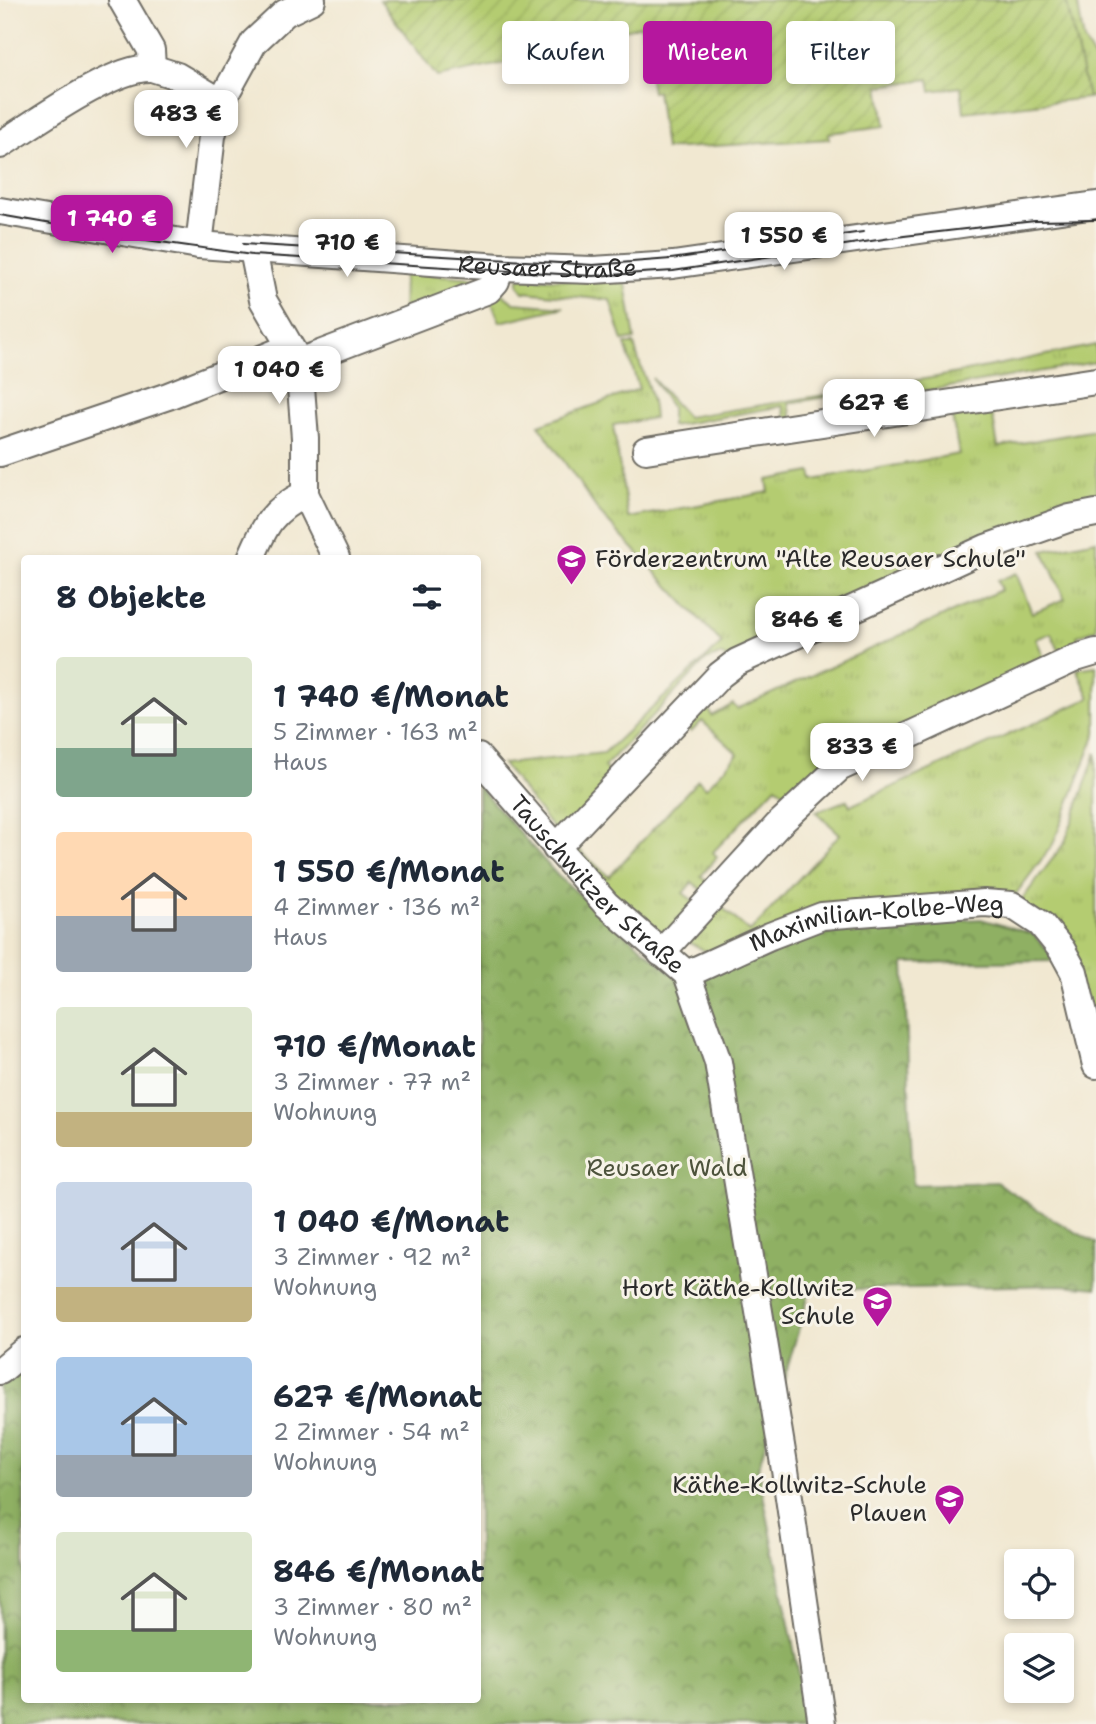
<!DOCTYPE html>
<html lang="de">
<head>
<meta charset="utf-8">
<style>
	body { margin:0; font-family:"Shantell Sans",sans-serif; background:#f2f2f3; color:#1f2937; height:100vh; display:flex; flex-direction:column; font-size:26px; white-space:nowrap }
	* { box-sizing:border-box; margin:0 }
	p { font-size:23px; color:#747a83 }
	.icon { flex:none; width:38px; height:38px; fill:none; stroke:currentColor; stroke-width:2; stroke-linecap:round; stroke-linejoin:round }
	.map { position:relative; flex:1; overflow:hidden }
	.details { position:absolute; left:21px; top:555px; width:460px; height:1148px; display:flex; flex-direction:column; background:#fff; border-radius:7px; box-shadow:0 4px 10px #0003 }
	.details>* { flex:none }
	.hud { position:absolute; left:502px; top:21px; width:488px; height:63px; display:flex; gap:14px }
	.buttons { position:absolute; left:1004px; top:1549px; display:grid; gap:14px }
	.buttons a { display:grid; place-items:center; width:70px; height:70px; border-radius:7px; background:#fff; box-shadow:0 4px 10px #0003; font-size:35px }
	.price { position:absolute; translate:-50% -60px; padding:0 16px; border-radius:14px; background:#fff; color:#222; font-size:23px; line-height:46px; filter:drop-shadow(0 2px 4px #0008) }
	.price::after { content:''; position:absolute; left:50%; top:42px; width:21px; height:16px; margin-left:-10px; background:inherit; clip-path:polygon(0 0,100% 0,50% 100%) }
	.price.active { background:#b5179e; color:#fff }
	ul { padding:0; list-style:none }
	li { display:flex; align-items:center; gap:21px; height:175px; padding:0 35px }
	li span { display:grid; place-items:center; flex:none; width:196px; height:140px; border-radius:7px; color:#555 }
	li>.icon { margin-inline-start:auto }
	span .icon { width:84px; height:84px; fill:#fffc; stroke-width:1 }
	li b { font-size:30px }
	h2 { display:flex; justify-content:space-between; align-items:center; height:84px; padding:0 35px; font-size:30px }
	.tag { padding:0 24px; border-radius:7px; background:#fff; box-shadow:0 4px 10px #0003; font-size:24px; line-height:63px }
	.tag.active { background:#b5179e; color:#fff }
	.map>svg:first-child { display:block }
	.grass { fill:url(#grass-tufts); stroke:#707c4e; stroke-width:2 }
	.forest { fill:url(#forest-crowns); stroke:#5d6e47; stroke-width:2 }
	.garden { fill:url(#garden-furrows); stroke:#707c4e; stroke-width:2 }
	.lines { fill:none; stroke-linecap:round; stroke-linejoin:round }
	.minor-casing { stroke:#706d65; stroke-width:30 }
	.minor { stroke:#fff; stroke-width:26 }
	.tram { stroke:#2b2b2b; stroke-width:2 }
	.labels { text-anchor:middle; stroke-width:6; stroke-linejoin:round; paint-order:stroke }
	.street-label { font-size:24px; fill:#2b2b2b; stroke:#f7f3e8 }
	.poi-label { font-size:24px; fill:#2b2b2b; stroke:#f7f3e8; text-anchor:end }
	.park-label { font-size:24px; fill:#4d533c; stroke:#f7f3e8 }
</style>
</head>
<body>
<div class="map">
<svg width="1096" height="1724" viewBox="0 0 1096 1724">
	<defs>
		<pattern id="grass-tufts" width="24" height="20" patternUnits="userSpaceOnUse" patternTransform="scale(1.75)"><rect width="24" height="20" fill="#b4cc71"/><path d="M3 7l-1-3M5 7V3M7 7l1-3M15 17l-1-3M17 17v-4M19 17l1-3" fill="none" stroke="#9baf62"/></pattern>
		<pattern id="forest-crowns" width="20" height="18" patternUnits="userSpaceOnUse" patternTransform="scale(1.75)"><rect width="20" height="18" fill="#8fb063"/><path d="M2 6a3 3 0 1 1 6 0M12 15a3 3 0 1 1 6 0" fill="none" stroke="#758f52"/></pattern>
		<pattern id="garden-furrows" width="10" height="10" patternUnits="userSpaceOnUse" patternTransform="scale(1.75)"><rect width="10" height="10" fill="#b4cc71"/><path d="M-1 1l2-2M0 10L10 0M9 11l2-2" fill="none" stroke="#9baf62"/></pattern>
	</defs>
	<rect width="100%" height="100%" fill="#f7f3e8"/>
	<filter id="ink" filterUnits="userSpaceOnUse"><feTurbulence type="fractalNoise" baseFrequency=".0143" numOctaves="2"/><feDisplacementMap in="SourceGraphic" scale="14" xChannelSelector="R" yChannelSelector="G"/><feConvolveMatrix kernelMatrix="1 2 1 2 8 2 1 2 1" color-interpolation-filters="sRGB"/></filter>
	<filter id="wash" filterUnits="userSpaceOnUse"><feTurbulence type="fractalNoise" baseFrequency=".00686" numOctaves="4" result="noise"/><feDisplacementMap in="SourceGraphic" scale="28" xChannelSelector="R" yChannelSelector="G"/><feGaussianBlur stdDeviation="1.57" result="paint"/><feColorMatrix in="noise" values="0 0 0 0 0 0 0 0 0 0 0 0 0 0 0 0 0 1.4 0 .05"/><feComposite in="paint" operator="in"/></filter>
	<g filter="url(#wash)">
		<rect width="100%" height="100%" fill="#f1e8d1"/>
		<g class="grass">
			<path d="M1066,0H1077L1084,41L1096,61V96L1088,98Z"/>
			<path d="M404,272L483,279L403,319Z"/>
			<path d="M518,278L616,281L626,284L635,339L623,341L610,300L523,292L518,285Z"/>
			<path d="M497,290L514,303L564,307L500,322L490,298Z"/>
			<path d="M625,344H634C641,374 652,386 654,418L613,425L628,518L769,492L767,480L811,472L813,480L959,454L951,411L991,406L998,447L1096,430V507L952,550L764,631V639L729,659L720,655L706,660L604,767L615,778L567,828L554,830L503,764L604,753L722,643L599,512L539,425L639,389Z"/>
			<path d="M1096,345V362L901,395L899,385L789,403L792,419L786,420L783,406L671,426V407L652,378L687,417L937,377Z"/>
			<path d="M1096,540V629L1077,636L1081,646L1061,655L1051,633L1036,639L1046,662L828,759L784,793L776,786L713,852L717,857L701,876L713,887L703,891L692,882L683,893L699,905L662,935L600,885L571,847L575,839L580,844L577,848L609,877L698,780L706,788L738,754L702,721L691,732L688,729L689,722L708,709L712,716L733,704L737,709L1001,590L997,581L1016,573L1032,613L1065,599L1043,551Z"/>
			<path d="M1096,666V733L1053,844L1015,895L979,896L707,952L688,942L716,902L750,932L840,834L816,812L847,800L850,806L1090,698L1077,669Z"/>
			<path d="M1096,753V1025L1021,901L1065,842Z"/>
		</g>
		<path class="forest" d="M478,786L558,876L682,982L781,943L851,927L981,919L1033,934L1058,961L904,963L913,1185L996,1182L1054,1220L1096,1243V1288L1061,1285L810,1290L758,1469L809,1724H0V1374L24,1353V1699H478Z"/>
		<path class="garden" d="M380,0H1066L1088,98L964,112L961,87L931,91L929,79L879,86L885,126L829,133V139L665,149L657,91L652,92L641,25L540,56L437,77Z"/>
	</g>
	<g filter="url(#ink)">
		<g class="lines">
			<defs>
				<g id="minor">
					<path d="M152,68L177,76L221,102L212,136L199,245"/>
					<path d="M221,102L254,42L285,13L312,0"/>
					<path d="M0,145C35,123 113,66 152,68L151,50L122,0"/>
					<path id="s1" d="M0,211L199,245L500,267L593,270L673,265L1096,205"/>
					<path d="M253,250L263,300L299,362L305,438V494L336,558"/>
					<path d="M299,362L488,290L496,281L500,267"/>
					<path d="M646,450L1096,381"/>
					<path d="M0,453L168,396L288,348"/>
					<path d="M251,558C265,525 272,510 305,494"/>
					<path id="s2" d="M478,757L606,904L687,974L718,1062L785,1470L822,1724"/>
					<path d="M556,848L720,675L737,662L986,548L1070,518L1096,513"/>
					<path d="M661,953L777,826L839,768L1076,658L1096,652"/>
					<path id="s3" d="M687,974L770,936L822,916L984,903L1012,905L1041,924L1062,950L1074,972L1096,1065"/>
					<path d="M0,1371L24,1351"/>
				</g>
			</defs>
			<use href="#minor" class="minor-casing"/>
			<use href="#minor" class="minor"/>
			<g class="tram">
				<path d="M0,215L132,238L252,255L593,276L673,271L904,236L1035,221L1096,220"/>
				<path d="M243,244L593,265L671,259L863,232"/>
			</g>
		</g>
	</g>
	<defs>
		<symbol id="school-pin" viewBox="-11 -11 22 30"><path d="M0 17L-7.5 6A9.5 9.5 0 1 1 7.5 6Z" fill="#b5179e" stroke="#f7f3e8"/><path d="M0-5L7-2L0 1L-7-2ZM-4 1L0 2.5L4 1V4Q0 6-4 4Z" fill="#fff"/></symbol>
	</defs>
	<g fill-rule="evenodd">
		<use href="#school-pin" x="554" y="542" width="35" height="47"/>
		<use href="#school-pin" x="860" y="1284" width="35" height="47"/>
		<use href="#school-pin" x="932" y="1482" width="35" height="47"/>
	</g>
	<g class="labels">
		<g class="street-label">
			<text dy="8" stroke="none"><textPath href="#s1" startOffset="551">Reusaer Straße</textPath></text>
			<text dy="8" stroke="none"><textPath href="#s2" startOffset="175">Tauschwitzer Straße</textPath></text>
			<text dy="8" stroke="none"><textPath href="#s3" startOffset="200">Maximilian-Kolbe-Weg</textPath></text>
		</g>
		<g class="poi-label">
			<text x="595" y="567" text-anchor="start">Förderzentrum "Alte Reusaer Schule"</text>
			<text x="855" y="1296">Hort Käthe-Kollwitz<tspan x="855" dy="28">Schule</tspan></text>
			<text x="927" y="1493">Käthe-Kollwitz-Schule<tspan x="927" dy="28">Plauen</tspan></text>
		</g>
		<g class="park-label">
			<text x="667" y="1176">Reusaer Wald</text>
		</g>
	</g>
</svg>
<div class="buttons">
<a><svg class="icon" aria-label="locate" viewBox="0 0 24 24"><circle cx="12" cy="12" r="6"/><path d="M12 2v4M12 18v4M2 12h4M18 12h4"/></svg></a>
<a><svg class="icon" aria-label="layers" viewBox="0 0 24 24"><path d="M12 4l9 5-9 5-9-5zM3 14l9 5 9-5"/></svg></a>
</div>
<b class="price" style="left:186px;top:150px">483 €</b>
<b class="price active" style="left:112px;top:255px">1 740 €</b>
<b class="price" style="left:784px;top:272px">1 550 €</b>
<b class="price" style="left:347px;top:279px">710 €</b>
<b class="price" style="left:279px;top:406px">1 040 €</b>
<b class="price" style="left:874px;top:439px">627 €</b>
<b class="price" style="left:807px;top:656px">846 €</b>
<b class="price" style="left:862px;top:783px">833 €</b>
<div class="hud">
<a class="tag">Kaufen</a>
<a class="tag active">Mieten</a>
<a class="tag">Filter</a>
</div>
<section class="details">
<h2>8 Objekte<svg class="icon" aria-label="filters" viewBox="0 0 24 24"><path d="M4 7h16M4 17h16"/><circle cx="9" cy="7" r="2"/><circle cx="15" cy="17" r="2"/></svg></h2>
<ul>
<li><span style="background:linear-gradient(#dfe7d0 65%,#7fa58c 0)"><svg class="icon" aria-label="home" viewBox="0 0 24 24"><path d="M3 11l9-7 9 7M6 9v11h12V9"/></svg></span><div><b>1 740 €/Monat</b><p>5 Zimmer · 163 m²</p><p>Haus</p></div></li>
<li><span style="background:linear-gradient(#ffd9b3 60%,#9aa5b1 0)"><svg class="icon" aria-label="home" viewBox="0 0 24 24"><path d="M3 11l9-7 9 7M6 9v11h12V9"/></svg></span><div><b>1 550 €/Monat</b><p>4 Zimmer · 136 m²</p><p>Haus</p></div></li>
<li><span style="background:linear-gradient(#dfe7d0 75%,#c2b280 0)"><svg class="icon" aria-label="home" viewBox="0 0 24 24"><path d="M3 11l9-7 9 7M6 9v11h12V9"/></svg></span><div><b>710 €/Monat</b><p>3 Zimmer · 77 m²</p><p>Wohnung</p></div></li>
<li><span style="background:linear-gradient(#c9d6e8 75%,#c2b280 0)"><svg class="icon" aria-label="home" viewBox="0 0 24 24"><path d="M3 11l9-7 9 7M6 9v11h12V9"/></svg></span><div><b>1 040 €/Monat</b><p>3 Zimmer · 92 m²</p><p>Wohnung</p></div></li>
<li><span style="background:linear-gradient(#a9c7e8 70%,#9aa5b1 0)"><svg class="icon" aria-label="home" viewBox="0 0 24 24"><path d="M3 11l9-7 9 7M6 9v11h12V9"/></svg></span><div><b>627 €/Monat</b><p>2 Zimmer · 54 m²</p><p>Wohnung</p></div></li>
<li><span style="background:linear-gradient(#dfe7d0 70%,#8fb573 0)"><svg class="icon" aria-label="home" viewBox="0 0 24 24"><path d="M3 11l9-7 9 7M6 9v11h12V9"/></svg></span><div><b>846 €/Monat</b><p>3 Zimmer · 80 m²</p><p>Wohnung</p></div></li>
</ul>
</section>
</div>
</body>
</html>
